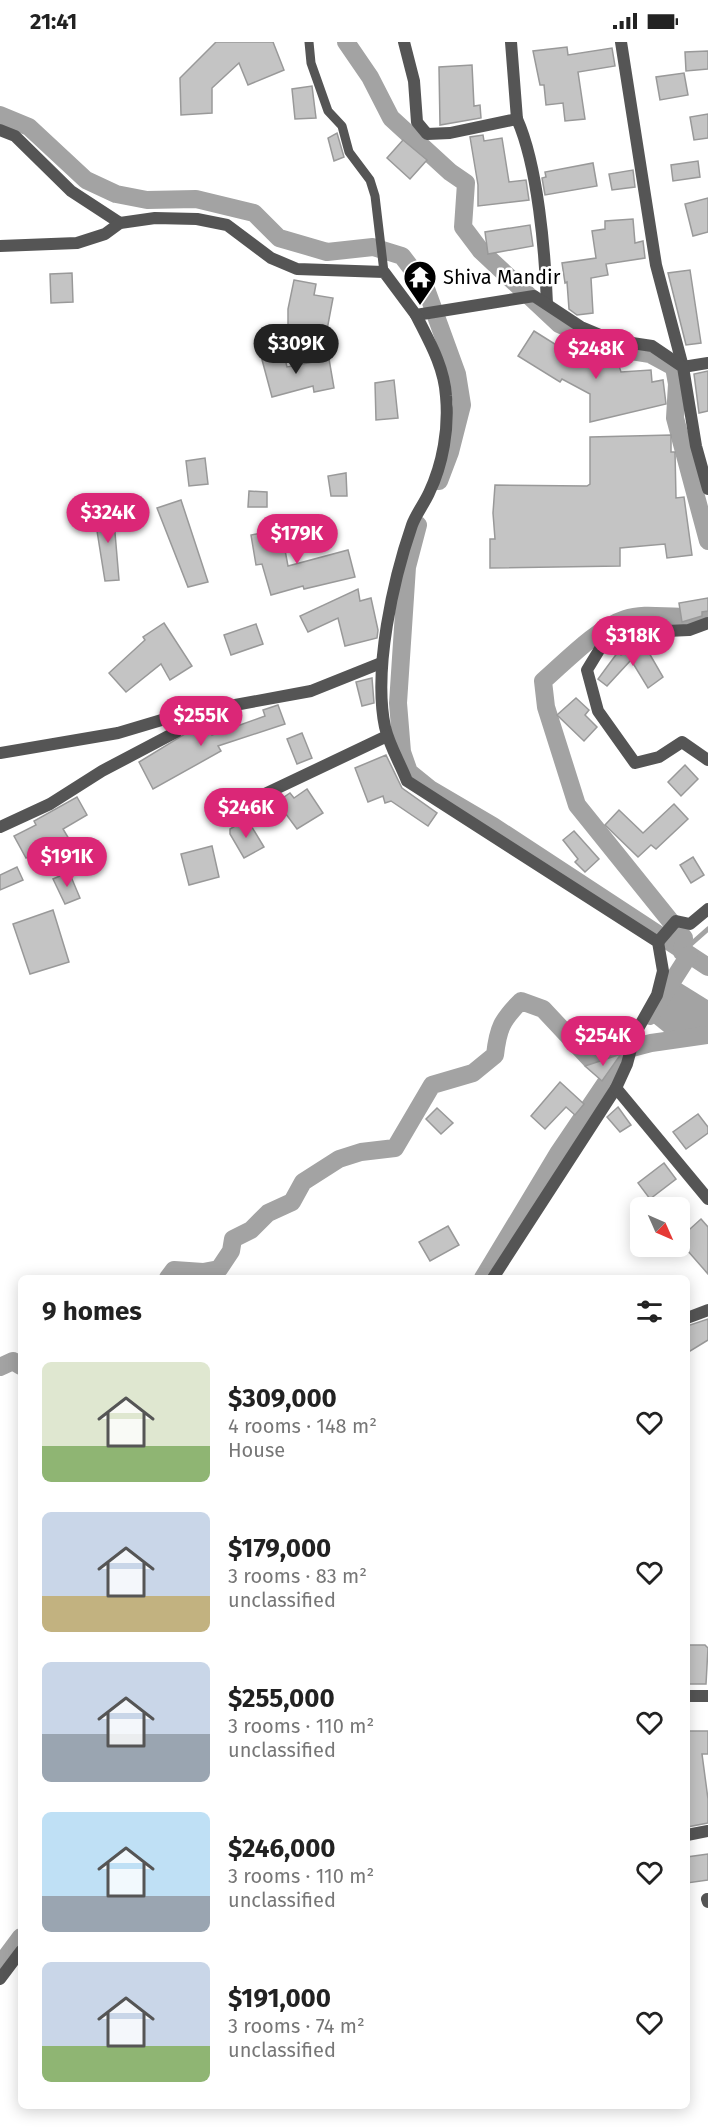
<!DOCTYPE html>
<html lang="en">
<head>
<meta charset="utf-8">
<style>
	body { margin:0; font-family:"Fira Sans",sans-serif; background:#f6f6f6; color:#222; height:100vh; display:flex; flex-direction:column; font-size:22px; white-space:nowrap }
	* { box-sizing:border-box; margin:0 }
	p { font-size:20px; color:#767676 }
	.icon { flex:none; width:33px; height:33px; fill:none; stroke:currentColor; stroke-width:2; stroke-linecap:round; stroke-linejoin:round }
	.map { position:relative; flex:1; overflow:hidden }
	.side { position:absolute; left:18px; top:1233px; width:672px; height:834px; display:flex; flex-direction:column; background:#fff; border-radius:9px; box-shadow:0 3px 15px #0003 }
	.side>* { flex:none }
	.needle { width:39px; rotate:135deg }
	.fabs { position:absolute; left:630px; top:1155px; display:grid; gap:12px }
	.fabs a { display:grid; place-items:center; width:60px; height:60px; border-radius:9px; background:#fff; box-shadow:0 3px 15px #0003; font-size:30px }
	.price { position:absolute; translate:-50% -51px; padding:0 14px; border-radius:21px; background:#db2777; color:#fff; font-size:20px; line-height:39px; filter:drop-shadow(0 2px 3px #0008) }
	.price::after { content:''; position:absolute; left:50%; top:36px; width:18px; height:14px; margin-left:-9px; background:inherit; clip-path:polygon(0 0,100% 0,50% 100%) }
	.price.current { background:#222; color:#fff }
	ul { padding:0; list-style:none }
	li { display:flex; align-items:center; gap:18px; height:150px; padding:0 24px }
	li span { display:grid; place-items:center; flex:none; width:168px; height:120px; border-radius:9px; color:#555 }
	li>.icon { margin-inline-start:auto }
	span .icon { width:72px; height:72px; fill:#fffc; stroke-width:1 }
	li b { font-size:26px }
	h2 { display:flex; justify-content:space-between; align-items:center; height:72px; padding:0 24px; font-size:26px }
	.status { display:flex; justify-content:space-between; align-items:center; height:42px; padding:0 30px; background:#fff; direction:ltr }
	.status svg { height:16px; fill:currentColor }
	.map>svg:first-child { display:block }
	.water { fill:#a3a3a3 }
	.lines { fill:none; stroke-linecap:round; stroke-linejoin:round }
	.stream { stroke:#a3a3a3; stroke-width:5 }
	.canal { stroke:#a3a3a3; stroke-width:18 }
	.building { fill:#c4c4c4; stroke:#999; stroke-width:1.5 }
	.lane { stroke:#555; stroke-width:9 }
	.street { stroke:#555; stroke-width:12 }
	.labels { text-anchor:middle; stroke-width:5; stroke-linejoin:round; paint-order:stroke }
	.poi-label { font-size:20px; fill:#000; stroke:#fff; text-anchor:start }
</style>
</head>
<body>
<div class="status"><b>21:41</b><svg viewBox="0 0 49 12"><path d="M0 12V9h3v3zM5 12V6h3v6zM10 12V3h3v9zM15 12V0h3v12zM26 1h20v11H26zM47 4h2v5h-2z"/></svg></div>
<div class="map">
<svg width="708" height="2085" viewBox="0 0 708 2085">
	<rect width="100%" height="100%" fill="#fff"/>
	<path class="water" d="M679,940L708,958V988L669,994L653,981Z"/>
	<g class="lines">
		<path class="stream" d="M682,910L708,887"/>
		<g class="canal">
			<path d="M346,0L370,35L391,76L450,130L466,141L463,185L481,209L559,282L613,306L650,312L674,325L677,342L675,376L708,499"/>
			<path d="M0,73L29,85L86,138L116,152L147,158L196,157L254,171L279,196L327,210L373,205L402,214L425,244L457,332L462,363L450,410L439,439"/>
			<path d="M418,483L407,525L398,661L402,710L409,730L430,747L493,784L708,925"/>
			<path d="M682,910L684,896L577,763L546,665L543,639C565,620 597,586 625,577C653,568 683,582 708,569"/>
			<path d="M650,974L689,913"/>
			<path d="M168,1236L174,1228L203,1230L219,1227L231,1209L233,1197L251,1188L268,1171L292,1160L303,1140L339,1117L361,1110L395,1106L432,1043L473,1031L495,1013C498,986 502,978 521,959L543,967L590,1017L651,1001L708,993"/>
			<path d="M483,1236L559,1110L630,1005"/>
			<path d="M0,1325L13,1319L21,1324"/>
			<path d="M0,1923L21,1895"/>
		</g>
	</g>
	<g class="building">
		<path d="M216,0H273L284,28L248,43L239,21L212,46V71L181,73L180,36Z"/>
		<path d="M567,5L568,13L612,6L615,24L578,30L585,77L565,79L563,61L546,63L544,43H540L533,9Z"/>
		<path d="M708,9V27L686,29L685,10Z"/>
		<path d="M472,23L474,64L480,63L481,76L440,83L439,25Z"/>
		<path d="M684,31L688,53L660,58L656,35Z"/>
		<path d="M312,44L316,76L295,77L292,47Z"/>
		<path d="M708,72V96L694,98L690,75Z"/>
		<path d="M337,91L344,115L334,119L328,96Z"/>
		<path d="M483,93L484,99L502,96L509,140L526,138L529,158L478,164V143L470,95Z"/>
		<path d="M403,98L427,118L410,137L387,116Z"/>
		<path d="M698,119L700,135L673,139L671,123Z"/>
		<path d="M593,121L597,144L545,153L542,136L546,135L545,130Z"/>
		<path d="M633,128L635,145L612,148L609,132Z"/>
		<path d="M708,156V190L693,194L685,162Z"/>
		<path d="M633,177L635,201L643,199L645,216L606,222L608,233L591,236L593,271L577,273L569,267L567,240L565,241L562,221L596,216L592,189L605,187V179Z"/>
		<path d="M530,183L533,204L488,212L485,190Z"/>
		<path d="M690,228L701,301L686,303L668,231Z"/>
		<path d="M72,231L73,260L51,261L50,232Z"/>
		<path d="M294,238L316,242L314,253L333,256L327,288L305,284V290H288V267Z"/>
		<path d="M534,289L577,316L579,313L604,325L619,324L621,330L651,328L652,340L663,338L666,362L590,380V352L562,337L560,340L518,314Z"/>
		<path d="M283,308L287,325L329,317L334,346L314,350L313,344L272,355L261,314Z"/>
		<path d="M708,329V369L699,371L694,332Z"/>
		<path d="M394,338L398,376L376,378L375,341Z"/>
		<path d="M671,393V410H675L676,456L684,455L692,513L667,516L665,502L620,506V524L490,526V497H495L493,471L495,443L587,444L590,442V395Z"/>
		<path d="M205,416L208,442L189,444L186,419Z"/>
		<path d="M346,431L347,454H331L328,434Z"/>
		<path d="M249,449L267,450V465H248Z"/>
		<path d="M181,458L208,540L188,545L157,466Z"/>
		<path d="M113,467L119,538L105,539L94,470Z"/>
		<path d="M281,487L288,524L348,508L355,535L304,547L303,544L271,553L262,522L256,523L251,493Z"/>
		<path d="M358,547L360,559L371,556L378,588L377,596L345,604L338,576L308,590L300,574Z"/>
		<path d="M708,556V569L702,570V574L682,580L679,561Z"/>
		<path d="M164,581L192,624L170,638L161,622L126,650L109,631L145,598L143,595Z"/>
		<path d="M256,582L263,602L231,613L224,593Z"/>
		<path d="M645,604L663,635L648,646L631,618L607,644L598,637L618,610L621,613Z"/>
		<path d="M372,636L374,661L362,664L356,640Z"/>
		<path d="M576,656L589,668L585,673L597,685L584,699L557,673Z"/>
		<path d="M278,663L285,682L218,704L221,709L153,747L139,720L206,679L212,693L265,674L263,668Z"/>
		<path d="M302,691L312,716L297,722L287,697Z"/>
		<path d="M386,713L402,746L437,771L428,784L391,759L385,761L383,754L368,760L355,726Z"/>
		<path d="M685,723L698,737L681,754L668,740Z"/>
		<path d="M307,747L323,771L297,787L277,760L290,751L294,756Z"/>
		<path d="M77,755L87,773L63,787L69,797L26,816L14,794L36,783L34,779Z"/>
		<path d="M674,762L688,777L656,807L651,803L638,815L605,783L619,768L643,791Z"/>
		<path d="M247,777L264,805L244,816L230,792V787Z"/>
		<path d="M574,789L599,817L585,830L575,820L578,817L563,798Z"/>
		<path d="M212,804L219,835L189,843L181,812Z"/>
		<path d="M693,815L704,833L691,841L680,823Z"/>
		<path d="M17,825L23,838L0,848V833Z"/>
		<path d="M69,830L80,856L65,862L53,837Z"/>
		<path d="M53,868L69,920L30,932L13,882Z"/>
		<path d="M621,1012L602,1039L585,1024Z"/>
		<path d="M560,1040L584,1062L575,1073L566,1065L545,1087L531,1074Z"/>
		<path d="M618,1065L631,1083L620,1090L607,1075Z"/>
		<path d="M437,1066L453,1081L441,1092L426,1077Z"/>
		<path d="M698,1072L708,1085V1091L686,1107L673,1090Z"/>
		<path d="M664,1121L676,1137L650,1157L638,1141Z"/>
		<path d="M701,1177L708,1185V1232L680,1200V1196Z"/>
		<path d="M448,1184L459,1203L430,1219L419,1200Z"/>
		<path d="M708,1277V1298L687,1311V1284Z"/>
		<path d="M687,1603H705L708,1606L706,1642H687Z"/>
		<path d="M687,1689H708V1712H702L708,1757V1781L687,1785Z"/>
		<path d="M708,1812V1838L687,1841V1815Z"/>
	</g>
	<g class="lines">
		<path class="lane" d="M309,0L311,21L328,69L342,84L349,110L370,138L375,154L384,230"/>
		<g class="street">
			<path d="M404,0L414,39L417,80L427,92L450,91L517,77L511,0"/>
			<path d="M621,0L656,223L683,325L708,321"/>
			<path d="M517,77C538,124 545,210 547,262"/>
			<path d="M0,88L15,94L71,149L120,181"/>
			<path d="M0,204L77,201L105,192L120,181L155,176L197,177L227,183L271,216L297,227L384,230L416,273L534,254L581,285L612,298L652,304L683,325L696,404L708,447"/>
			<path d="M416,273C429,299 444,324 446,354C449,386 443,422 429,451C424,462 416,472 412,483C393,538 373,628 385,685C389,703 400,721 407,739L658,900L663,929L657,953L635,992L627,1022L616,1046L493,1236"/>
			<path d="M708,581L689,588L624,591L601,605L587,628L598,669L635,721L659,715L682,700L708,718"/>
			<path d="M0,711L118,691L175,674L311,649L381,621"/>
			<path d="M227,770L387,694"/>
			<path d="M0,785L50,762L102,729L176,690L175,674"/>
			<path d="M658,900L676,879L690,882L708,867"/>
			<path d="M616,1046L708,1157"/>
			<path d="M687,1276L708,1268"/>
			<path d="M687,1654H708"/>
			<path d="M687,1793L708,1789"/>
			<path d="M707,1857L708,1860"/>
			<path d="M0,1937L21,1909"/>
		</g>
	</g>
	<defs>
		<symbol id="temple-pin" viewBox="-11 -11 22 30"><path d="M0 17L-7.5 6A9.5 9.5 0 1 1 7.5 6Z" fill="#000" stroke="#fff"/><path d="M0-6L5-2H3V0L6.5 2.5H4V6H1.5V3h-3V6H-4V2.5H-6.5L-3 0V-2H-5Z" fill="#fff"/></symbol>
	</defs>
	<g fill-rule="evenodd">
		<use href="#temple-pin" x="401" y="216" width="38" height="52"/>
	</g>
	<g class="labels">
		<g class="poi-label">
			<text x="443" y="242">Shiva Mandir</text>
		</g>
	</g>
</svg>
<div class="fabs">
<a><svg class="needle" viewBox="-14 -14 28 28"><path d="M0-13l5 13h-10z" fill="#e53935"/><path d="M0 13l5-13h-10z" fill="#767676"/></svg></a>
</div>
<b class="price current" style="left:296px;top:333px">$309K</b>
<b class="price" style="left:596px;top:338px">$248K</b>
<b class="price" style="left:108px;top:502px">$324K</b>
<b class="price" style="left:297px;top:523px">$179K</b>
<b class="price" style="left:633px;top:625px">$318K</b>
<b class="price" style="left:201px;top:705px">$255K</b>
<b class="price" style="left:246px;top:797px">$246K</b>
<b class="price" style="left:67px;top:846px">$191K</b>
<b class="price" style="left:603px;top:1025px">$254K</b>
<section class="side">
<h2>9 homes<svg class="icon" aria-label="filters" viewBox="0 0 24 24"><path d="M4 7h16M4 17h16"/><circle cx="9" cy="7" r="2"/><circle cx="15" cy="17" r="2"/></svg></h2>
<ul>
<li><span style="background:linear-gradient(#dfe7d0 70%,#8fb573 0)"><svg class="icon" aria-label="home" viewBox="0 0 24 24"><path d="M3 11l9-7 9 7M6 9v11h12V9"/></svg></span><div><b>$309,000</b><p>4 rooms · 148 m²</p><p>House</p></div><svg class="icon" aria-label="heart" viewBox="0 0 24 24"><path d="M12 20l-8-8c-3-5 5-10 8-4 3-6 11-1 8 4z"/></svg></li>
<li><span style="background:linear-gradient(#c9d6e8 70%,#c2b280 0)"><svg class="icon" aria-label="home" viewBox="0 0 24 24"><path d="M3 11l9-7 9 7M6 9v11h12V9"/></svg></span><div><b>$179,000</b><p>3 rooms · 83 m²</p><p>unclassified</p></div><svg class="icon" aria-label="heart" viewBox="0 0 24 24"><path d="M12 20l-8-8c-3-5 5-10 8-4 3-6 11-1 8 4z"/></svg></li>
<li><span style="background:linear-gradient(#c9d6e8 60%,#9aa5b1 0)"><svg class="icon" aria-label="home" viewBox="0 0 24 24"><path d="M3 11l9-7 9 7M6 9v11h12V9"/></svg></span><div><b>$255,000</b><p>3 rooms · 110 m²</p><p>unclassified</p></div><svg class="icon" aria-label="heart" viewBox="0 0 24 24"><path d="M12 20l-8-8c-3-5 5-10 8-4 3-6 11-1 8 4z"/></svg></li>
<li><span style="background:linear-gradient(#bfe0f5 70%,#9aa5b1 0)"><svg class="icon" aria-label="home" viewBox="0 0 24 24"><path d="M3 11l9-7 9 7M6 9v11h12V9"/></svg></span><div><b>$246,000</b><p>3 rooms · 110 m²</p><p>unclassified</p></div><svg class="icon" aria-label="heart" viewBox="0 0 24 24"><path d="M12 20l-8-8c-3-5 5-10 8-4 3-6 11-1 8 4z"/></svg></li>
<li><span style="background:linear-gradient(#c9d6e8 70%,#8fb573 0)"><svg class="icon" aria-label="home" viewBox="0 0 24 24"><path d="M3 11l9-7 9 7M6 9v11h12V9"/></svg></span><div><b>$191,000</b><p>3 rooms · 74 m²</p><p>unclassified</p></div><svg class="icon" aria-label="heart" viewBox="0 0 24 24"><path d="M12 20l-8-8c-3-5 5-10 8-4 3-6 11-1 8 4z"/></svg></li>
</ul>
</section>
</div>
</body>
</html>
